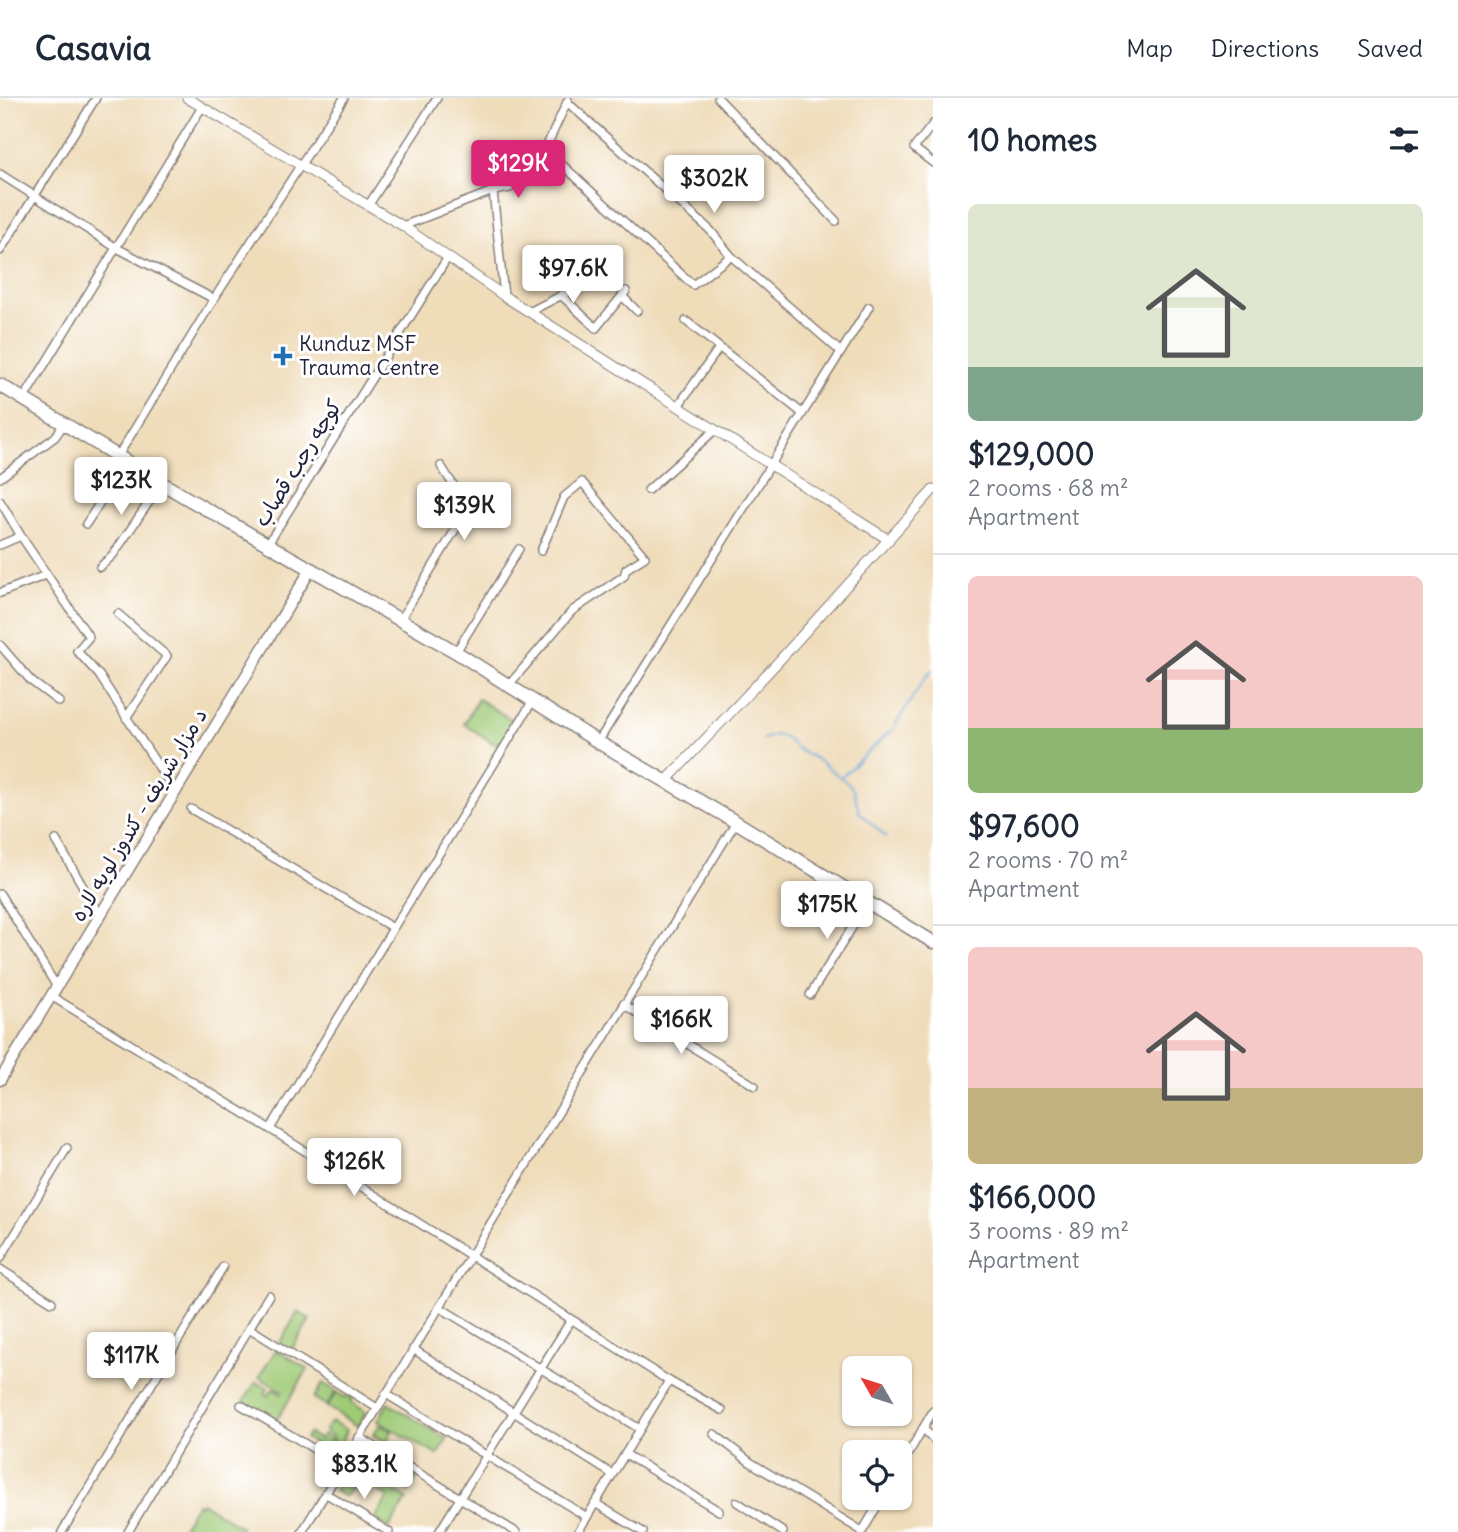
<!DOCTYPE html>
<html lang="en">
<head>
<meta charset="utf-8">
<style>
	body { margin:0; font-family:Delius,"Playpen Sans Arabic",sans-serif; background:#f2f2f3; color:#1f2937; height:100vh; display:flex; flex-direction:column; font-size:26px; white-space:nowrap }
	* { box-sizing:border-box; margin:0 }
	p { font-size:23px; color:#747a83 }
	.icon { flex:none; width:38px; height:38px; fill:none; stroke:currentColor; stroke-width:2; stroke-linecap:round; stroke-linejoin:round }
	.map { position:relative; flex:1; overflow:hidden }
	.details { display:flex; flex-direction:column; background:#fff; width:525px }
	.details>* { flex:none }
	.needle { width:46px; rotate:309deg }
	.tools { position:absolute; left:842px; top:1258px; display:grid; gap:14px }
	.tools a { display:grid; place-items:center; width:70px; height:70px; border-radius:10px; background:#fff; box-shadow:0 2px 5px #0004; font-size:35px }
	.price { position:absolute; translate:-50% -60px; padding:0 16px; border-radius:7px; background:#fff; color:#222; font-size:23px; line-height:46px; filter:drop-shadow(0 2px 4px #0008) }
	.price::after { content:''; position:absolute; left:50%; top:42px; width:21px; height:16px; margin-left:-10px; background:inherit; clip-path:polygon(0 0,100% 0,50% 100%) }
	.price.current { background:#db2777; color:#fff }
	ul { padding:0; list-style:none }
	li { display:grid; align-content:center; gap:14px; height:371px; padding:0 35px }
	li+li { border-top:2px solid #e0e1e3 }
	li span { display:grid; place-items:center; height:217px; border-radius:10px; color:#555 }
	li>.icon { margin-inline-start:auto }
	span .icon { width:126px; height:126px; fill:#fffc; stroke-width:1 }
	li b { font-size:30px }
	h2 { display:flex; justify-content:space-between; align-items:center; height:84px; padding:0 35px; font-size:30px }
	header { display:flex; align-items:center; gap:42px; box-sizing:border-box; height:98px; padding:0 35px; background:#fff; border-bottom:2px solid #e0e1e3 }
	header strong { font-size:33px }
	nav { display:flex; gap:38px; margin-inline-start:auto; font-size:24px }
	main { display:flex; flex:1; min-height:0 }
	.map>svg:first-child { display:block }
	.green { fill:#9fca76; stroke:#607658; stroke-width:2 }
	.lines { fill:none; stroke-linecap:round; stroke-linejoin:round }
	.stream { stroke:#6ca7dc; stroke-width:2 }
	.minor-casing { stroke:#887f7a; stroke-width:10 }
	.tertiary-casing { stroke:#887f7a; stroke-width:11 }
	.primary-casing { stroke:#887f7a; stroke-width:13 }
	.trunk-casing { stroke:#887f7a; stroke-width:15 }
	.minor { stroke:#fff; stroke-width:7 }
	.tertiary { stroke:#fff; stroke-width:9 }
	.primary { stroke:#fff; stroke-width:10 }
	.trunk { stroke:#fff; stroke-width:12 }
	.poi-dot { fill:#1f6fb2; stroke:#fff; stroke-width:2.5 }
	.labels { text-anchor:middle; stroke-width:6; stroke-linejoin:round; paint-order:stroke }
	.poi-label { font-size:21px; fill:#22223b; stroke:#fff; text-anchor:start }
	.street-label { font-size:21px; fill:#22223b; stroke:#fff }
</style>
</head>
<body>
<header>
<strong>Casavia</strong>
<nav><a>Map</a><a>Directions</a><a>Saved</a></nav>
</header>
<main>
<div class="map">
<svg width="933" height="1434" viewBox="0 0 933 1434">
	<rect width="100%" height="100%" fill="#fff"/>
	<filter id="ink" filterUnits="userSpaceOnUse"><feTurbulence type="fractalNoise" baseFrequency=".0143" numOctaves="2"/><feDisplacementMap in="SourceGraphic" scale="14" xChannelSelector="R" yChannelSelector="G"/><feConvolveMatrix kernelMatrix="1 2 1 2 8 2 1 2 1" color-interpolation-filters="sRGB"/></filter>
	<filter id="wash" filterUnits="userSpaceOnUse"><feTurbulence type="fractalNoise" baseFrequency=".00686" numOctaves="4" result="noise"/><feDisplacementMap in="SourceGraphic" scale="28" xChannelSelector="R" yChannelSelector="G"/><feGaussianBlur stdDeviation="1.57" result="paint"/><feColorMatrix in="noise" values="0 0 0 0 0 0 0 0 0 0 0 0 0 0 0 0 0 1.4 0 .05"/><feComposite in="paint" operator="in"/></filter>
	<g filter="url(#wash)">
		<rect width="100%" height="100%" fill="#efdcb9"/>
		<g class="green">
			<path d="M478,601L517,625L501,650L464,626Z"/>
			<path d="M298,1214L310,1221L291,1253L279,1246Z"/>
			<path d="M276,1252L308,1271L276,1323L244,1303L256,1284L268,1290L265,1295L268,1298L273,1291L281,1296L282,1293L259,1279Z"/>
			<path d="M323,1285L336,1293L327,1308L314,1300Z"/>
			<path d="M337,1294L346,1300L348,1297L353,1300L351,1304L366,1314L358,1328L327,1309Z"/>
			<path d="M388,1305L447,1341L437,1357L378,1323Z"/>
			<path d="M333,1324L347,1332L341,1346L344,1349L337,1360L333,1339L325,1332L329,1326Z"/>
			<path d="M380,1327L392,1333L387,1345L373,1337Z"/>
			<path d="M308,1335L319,1341L324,1336L332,1342L325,1352L305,1340Z"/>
			<path d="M363,1346L417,1379L408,1393L406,1391L410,1384L399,1379L401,1374L377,1358L368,1372L353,1363Z"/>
			<path d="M378,1363L395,1375L384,1387L407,1401L389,1430L375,1421L388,1399L377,1392L381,1385L369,1378Z"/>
			<path d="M347,1372L365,1382L358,1393L353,1390L345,1399L334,1393Z"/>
			<path d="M201,1404L241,1429L239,1434H179L197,1405L199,1407Z"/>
		</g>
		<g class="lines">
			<g class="stream">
				<path d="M763,641L775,637L784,639L799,652L821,664L849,686L854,693L859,714L886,739"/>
				<path d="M842,678L892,632L925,580L933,572"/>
			</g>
		</g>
	</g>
	<g filter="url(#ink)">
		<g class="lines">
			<defs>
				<g id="minor">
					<path d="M718,0L836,123"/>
					<path d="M567,4L710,132L731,158L841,254"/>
					<path d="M933,26L914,50L933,65"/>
					<path d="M544,50L693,187L731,158"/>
					<path d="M0,76L115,149L214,201"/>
					<path d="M493,93L504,198"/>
					<path d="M368,108L437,0"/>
					<path d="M403,128L493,93L510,90L527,83L535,73L568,2"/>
					<path d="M0,153L96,0"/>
					<path d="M561,197L596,230L626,193"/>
					<path d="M622,198L637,213"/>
					<path d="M529,214L568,194L559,179"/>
					<path d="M686,223L802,315"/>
					<path d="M23,302L202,9"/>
					<path d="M678,308L719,250"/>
					<path d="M118,358L214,201L344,0"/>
					<path d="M0,380L55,339L64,326"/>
					<path d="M648,392L715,332"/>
					<path d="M0,403L21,438L0,447"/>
					<path d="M86,426L127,363"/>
					<path d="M21,438L89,539L77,553L99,577L175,694"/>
					<path d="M267,447L448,159"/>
					<path d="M100,469L113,457L162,385"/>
					<path d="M0,495L46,477"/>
					<path d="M118,516L167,558L126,620"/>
					<path d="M400,522L471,406L454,388L441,368"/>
					<path d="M0,547L31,583L59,604"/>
					<path d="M456,554L519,451"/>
					<path d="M508,588L572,513L624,478L626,471L645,459L582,384L564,399L541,453"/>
					<path d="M598,644L869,209"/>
					<path d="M191,711L393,830"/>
					<path d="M56,742L100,818"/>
					<path d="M0,796L57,889"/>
					<path d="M810,897L868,804"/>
					<path d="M51,898L270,1031L669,1283L722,1312"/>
					<path d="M623,906L755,988"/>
					<path d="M270,1031L532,604"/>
					<path d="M0,1161L67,1050"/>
					<path d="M0,1171L52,1204"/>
					<path d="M439,1209L640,1331"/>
					<path d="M249,1230L377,1310"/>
					<path d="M413,1251L612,1376"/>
					<path d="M137,1259L160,1273"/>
					<path d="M386,1296L587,1419"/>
					<path d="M241,1307L342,1368"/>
					<path d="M923,1330L933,1341"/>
					<path d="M714,1336L750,1364L862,1433"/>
					<path d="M359,1339L516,1434"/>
					<path d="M625,1356L719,1413"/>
					<path d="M900,1370L933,1313"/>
					<path d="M325,1395L389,1434"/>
					<path d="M737,1404L783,1434"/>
					<path d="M595,1405L643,1434"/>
					<path d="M62,1434L223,1169"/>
					<path d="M128,1434L269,1197"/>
					<path d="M302,1434L736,724"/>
					<path d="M439,1434L571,1222"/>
					<path d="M578,1434L669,1283"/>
					<path d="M862,1434L882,1400"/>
				</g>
				<g id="tertiary">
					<path d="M187,0L403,128L504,198L889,442"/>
					<path d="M666,683L777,565L933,392"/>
				</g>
				<path id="primary" d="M0,982L311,471"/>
				<path id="trunk" d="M0,287L185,399L456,554L598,644L736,724L933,844"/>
			</defs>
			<use href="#minor" class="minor-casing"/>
			<use href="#tertiary" class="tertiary-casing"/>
			<use href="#primary" class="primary-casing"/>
			<use href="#trunk" class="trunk-casing"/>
			<use href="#minor" class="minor"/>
			<use href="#tertiary" class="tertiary"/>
			<use href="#primary" class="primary"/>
			<use href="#trunk" class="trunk"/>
		</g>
	</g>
	<path class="poi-dot" d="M279.5 247.5h7v7h7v7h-7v7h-7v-7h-7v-7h7z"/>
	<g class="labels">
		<g class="poi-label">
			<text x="299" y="253">Kunduz MSF<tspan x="299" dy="24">Trauma Centre</tspan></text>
		</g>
		<g class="street-label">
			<text transform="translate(298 365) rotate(-58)" y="7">کوچه رجب قصاب</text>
			<text transform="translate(139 717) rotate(-59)" y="7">د مزار شریف - کندوز لویه لاره</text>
		</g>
	</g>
</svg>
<div class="tools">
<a><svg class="needle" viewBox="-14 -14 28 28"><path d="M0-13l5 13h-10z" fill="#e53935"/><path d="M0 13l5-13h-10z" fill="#747a83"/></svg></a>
<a><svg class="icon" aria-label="locate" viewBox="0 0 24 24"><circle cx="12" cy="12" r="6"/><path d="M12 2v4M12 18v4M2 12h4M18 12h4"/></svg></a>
</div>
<b class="price current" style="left:518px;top:102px">$129K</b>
<b class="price" style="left:714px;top:117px">$302K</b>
<b class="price" style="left:573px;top:207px">$97.6K</b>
<b class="price" style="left:121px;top:419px">$123K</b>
<b class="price" style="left:464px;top:444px">$139K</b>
<b class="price" style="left:827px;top:843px">$175K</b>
<b class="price" style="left:681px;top:958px">$166K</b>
<b class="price" style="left:354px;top:1100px">$126K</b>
<b class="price" style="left:131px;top:1294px">$117K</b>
<b class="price" style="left:364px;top:1403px">$83.1K</b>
</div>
<section class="details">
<h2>10 homes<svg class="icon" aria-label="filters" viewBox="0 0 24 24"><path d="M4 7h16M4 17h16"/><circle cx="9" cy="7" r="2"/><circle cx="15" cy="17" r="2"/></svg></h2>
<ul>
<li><span style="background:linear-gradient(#dfe7d0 75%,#7fa58c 0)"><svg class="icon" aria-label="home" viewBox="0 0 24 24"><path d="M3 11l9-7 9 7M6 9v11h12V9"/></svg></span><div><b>$129,000</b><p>2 rooms · 68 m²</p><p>Apartment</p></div></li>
<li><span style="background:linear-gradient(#f6c9c9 70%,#8fb573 0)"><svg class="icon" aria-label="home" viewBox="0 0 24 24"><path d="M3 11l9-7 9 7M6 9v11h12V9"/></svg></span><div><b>$97,600</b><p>2 rooms · 70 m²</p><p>Apartment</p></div></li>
<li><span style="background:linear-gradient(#f6c9c9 65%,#c2b280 0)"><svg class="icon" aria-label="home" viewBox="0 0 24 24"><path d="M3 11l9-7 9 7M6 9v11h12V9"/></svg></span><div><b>$166,000</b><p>3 rooms · 89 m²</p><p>Apartment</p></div></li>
</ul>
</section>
</main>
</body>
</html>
